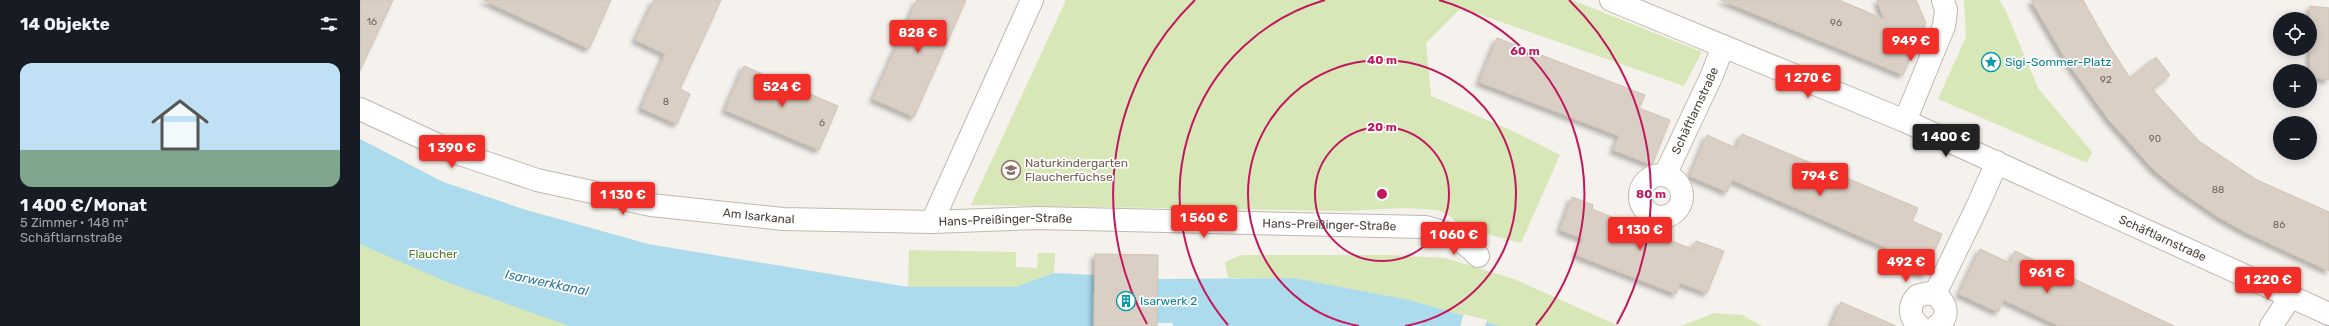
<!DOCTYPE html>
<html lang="de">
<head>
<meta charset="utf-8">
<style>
	body { margin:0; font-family:Rubik,sans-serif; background:#20242c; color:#f1f3f6; height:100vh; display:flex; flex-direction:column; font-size:15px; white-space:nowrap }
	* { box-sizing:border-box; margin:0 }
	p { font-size:13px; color:#9ea1a6 }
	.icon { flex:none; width:22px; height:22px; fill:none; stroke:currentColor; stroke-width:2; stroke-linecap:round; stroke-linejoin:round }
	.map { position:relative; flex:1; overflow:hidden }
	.drawer { display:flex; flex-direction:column; background:#171b24; width:360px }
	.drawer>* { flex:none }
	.buttons { position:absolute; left:1913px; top:12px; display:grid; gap:8px }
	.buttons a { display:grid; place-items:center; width:44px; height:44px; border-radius:50%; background:#171b24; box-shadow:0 2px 10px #0003; font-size:20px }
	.price { position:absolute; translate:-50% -34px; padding:0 9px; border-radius:4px; background:#f12e27; color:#fff; font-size:13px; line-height:26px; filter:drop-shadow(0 1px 2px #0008) }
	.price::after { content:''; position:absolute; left:50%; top:24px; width:12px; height:9px; margin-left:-6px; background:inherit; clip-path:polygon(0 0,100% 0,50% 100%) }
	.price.active { background:#222; color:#fff }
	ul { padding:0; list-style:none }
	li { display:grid; align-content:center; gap:8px; height:212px; padding:0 20px }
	li span { display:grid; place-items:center; height:124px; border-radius:12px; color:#555 }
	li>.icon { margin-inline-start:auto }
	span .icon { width:72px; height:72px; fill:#fffc; stroke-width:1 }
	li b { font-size:17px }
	h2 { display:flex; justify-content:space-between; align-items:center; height:48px; padding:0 20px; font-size:17px }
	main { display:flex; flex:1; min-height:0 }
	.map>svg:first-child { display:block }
	.green { fill:#d7e7b7 }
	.water { fill:#acdbee }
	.pier { fill:#f5f1ec }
	.building { fill:#dacfc5; stroke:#d1c3b5; filter:url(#shadow) }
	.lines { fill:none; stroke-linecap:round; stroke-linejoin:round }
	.minor-casing { stroke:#c1b8ae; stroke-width:24 }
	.tertiary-casing { stroke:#c1b8ae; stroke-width:24 }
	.minor { stroke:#fff; stroke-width:22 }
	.tertiary { stroke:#fff; stroke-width:22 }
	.ring { fill:none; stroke:#c2185b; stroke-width:2 }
	.labels { text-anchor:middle; stroke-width:3.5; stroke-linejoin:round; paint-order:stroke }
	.number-label { font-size:10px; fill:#6e645c }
	.culture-label { font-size:12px; fill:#0d838f; stroke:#fff; text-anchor:start }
	.street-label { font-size:12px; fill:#4a4139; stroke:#fff }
	.education-label { font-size:12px; fill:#785e54; stroke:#fff; text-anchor:start }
	.park-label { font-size:12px; fill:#537a2e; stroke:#fff }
	.water-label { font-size:13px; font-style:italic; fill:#307a9a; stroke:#fff }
	.centre { fill:#c2185b; stroke:#fff; stroke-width:2 }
	.ring-label { font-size:12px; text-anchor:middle; font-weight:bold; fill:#c2185b; stroke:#fff; stroke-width:3.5; stroke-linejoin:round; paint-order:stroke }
</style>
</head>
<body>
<main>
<section class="drawer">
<h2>14 Objekte<svg class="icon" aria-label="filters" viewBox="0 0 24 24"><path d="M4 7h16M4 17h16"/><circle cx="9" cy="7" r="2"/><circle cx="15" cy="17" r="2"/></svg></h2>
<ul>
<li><span style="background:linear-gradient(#bfe0f5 70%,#7fa58c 0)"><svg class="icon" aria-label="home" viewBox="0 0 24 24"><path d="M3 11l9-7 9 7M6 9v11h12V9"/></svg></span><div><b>1 400 €/Monat</b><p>5 Zimmer · 148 m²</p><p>Schäftlarnstraße</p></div></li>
</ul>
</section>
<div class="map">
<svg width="1969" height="326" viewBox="0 0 1969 326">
	<defs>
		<filter id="shadow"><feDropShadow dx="-3.5" dy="3.5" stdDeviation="2" flood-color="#0004"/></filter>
	</defs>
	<rect width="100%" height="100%" fill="#f5f1ec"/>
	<g class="green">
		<path d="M706,0H1212L1342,52L1324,86L1101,8L1066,43L1071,96L1155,132L1200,155L1161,243L1100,227L1091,217L1078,210L1045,208L985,211L611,205Z"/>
		<path d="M1604,0H1639L1645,9L1678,88L1732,152L1727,163L1578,99L1606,37Z"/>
		<path d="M0,139L83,182L166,210L288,244L431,326H0Z"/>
		<path d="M549,250L656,252V267L677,268L678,253H695L694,273L655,287H548Z"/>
		<path d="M882,255H1030L1085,258L1154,279L1259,326H913L914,278H868L865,262Z"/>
		<path d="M1354,313L1382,315L1402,326H1321Z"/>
	</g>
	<g class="water">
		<path d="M0,139L83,182L166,210L288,244L548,287H655L694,273L734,275V326H209L89,283L0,244Z"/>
		<path d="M933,278L1049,300L1140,326H813V323H797L798,279Z"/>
	</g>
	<path class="pier" d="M1104,314L1127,320L1125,326H1100Z"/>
	<g class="building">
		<path d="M0,0H33L0,70Z"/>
		<path d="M123,0H251L229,49Z"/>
		<path d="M294,0H361L320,89L330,94L317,124L281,108L305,54L275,40Z"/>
		<path d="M557,0H606L554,117L513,99Z"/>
		<path d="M1361,0H1479L1524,19L1517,0H1556L1566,23L1543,75Z"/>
		<path d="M1671,0H1723L1745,39L1770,78L1796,57L1810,75L1792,89L1839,141L1897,180L1969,212V271L1887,233L1860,218L1816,188L1794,170L1749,120L1708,63Z"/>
		<path d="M1950,6L1969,8V80L1950,77Z"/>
		<path d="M1137,38L1285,95L1279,108L1310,120L1292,165L1253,150L1259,136L1119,82Z"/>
		<path d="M384,66L478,106L459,150L365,110Z"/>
		<path d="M1382,134L1558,208L1552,221L1582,234L1564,275L1525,259L1529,249L1372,180L1367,192L1330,176L1347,135L1376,148Z"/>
		<path d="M1212,197L1233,205L1232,209L1332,249L1336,241L1364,251L1347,293L1320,283L1316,294L1216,255L1223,239L1200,230Z"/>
		<path d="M1620,249L1650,263L1655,251L1814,326H1699L1644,300L1638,312L1599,294Z"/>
		<path d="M735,254L798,255L797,326H734Z"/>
		<path d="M1481,302L1536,326H1471Z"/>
	</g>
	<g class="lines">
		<defs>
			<g id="minor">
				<path id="s1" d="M0,109L91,151L177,180L291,205L423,219L572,222L678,218L1065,227C1089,233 1101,238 1118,256"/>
				<path d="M1545,121L1584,26L1586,10L1583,0"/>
				<circle cx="1301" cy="196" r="21"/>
				<path id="s2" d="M1305,175L1352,75L1363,46"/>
				<path d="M572,222L672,0"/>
				<path d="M1575,294L1618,205L1637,162"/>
				<path d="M1559,326C1549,317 1548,306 1557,296L1569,293C1585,297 1593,316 1577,326"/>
				<path d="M1911,326L1931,296"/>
			</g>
			<g id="tertiary">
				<path id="s3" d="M1251,0L1545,121L1969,314"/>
			</g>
		</defs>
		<use href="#minor" class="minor-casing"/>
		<use href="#tertiary" class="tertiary-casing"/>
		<use href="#minor" class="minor"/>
		<use href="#tertiary" class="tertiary"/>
	</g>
	<g class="ring">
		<circle cx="1022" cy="194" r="67"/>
		<path d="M999 326A134 134 0 1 1 1045 326"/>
		<path d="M868 325A202 202 0 0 1 965 0M1079 0A202 202 0 0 1 1176 325"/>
		<path d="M787 324A269 269 0 0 1 835 0M1209 0A269 269 0 0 1 1257 324"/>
	</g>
	<defs>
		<symbol id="sight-ring" viewBox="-11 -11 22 22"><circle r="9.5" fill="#fff" stroke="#0f9aa8" stroke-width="1.5"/><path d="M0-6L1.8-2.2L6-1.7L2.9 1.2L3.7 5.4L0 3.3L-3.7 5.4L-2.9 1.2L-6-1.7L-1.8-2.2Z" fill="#0f9aa8"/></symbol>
		<symbol id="school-ring" viewBox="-11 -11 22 22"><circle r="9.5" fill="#fff" stroke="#8d6e63" stroke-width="1.5"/><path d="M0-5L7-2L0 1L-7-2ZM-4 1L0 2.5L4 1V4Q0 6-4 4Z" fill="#8d6e63"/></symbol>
		<symbol id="building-ring" viewBox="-11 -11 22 22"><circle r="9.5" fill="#fff" stroke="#0f9aa8" stroke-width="1.5"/><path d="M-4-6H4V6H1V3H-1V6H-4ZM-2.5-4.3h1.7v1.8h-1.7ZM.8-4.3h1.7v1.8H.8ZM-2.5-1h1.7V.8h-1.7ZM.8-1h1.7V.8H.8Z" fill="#0f9aa8"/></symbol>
	</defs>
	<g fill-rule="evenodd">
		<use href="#sight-ring" x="1620" y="51" width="22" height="22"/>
		<use href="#school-ring" x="640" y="159" width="22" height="22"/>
		<use href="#building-ring" x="755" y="290" width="22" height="22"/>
	</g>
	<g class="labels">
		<g class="number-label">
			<text x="12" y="25">16</text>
			<text x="1476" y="26">96</text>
			<text x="1746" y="83">92</text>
			<text x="306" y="105">8</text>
			<text x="462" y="126">6</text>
			<text x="1795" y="142">90</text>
			<text x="1858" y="193">88</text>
			<text x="1919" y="228">86</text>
		</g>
		<g class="culture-label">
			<text x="1645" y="66">Sigi-Sommer-Platz</text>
			<text x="780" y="305">Isarwerk 2</text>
		</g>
		<g class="street-label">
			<text dy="4" stroke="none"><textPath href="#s2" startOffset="71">Schäftlarnstraße</textPath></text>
			<text dy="4" stroke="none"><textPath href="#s1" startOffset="416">Am Isarkanal</textPath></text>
			<text dy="4" stroke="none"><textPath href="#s1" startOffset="663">Hans-Preißinger-Straße</textPath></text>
			<text dy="4" stroke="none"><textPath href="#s1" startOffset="987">Hans-Preißinger-Straße</textPath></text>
			<text dy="4" stroke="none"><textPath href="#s3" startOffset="601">Schäftlarnstraße</textPath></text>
		</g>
		<g class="education-label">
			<text x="665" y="167">Naturkindergarten<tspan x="665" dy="14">Flaucherfüchse</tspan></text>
		</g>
		<g class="park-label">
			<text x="73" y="258">Flaucher</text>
		</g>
		<g class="water-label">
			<text transform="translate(187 282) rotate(12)" y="5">Isarwerkkanal</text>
		</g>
	</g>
	<circle cx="1022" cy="194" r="6" class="centre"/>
	<g class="ring-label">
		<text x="1165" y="55">60 m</text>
		<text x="1022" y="64">40 m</text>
		<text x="1022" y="131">20 m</text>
		<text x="1291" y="198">80 m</text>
	</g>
</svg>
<div class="buttons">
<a><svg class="icon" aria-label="locate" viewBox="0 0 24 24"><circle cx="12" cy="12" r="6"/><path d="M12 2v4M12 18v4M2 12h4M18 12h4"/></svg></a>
<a>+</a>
<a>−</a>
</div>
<b class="price" style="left:558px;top:54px">828 €</b>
<b class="price" style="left:1551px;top:62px">949 €</b>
<b class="price" style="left:1448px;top:99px">1 270 €</b>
<b class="price" style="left:422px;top:108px">524 €</b>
<b class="price active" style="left:1586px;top:158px">1 400 €</b>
<b class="price" style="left:92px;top:169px">1 390 €</b>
<b class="price" style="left:1460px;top:197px">794 €</b>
<b class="price" style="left:263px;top:216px">1 130 €</b>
<b class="price" style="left:844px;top:239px">1 560 €</b>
<b class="price" style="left:1280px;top:251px">1 130 €</b>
<b class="price" style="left:1094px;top:256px">1 060 €</b>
<b class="price" style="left:1546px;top:283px">492 €</b>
<b class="price" style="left:1687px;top:294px">961 €</b>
<b class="price" style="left:1908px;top:301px">1 220 €</b>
</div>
</main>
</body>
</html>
